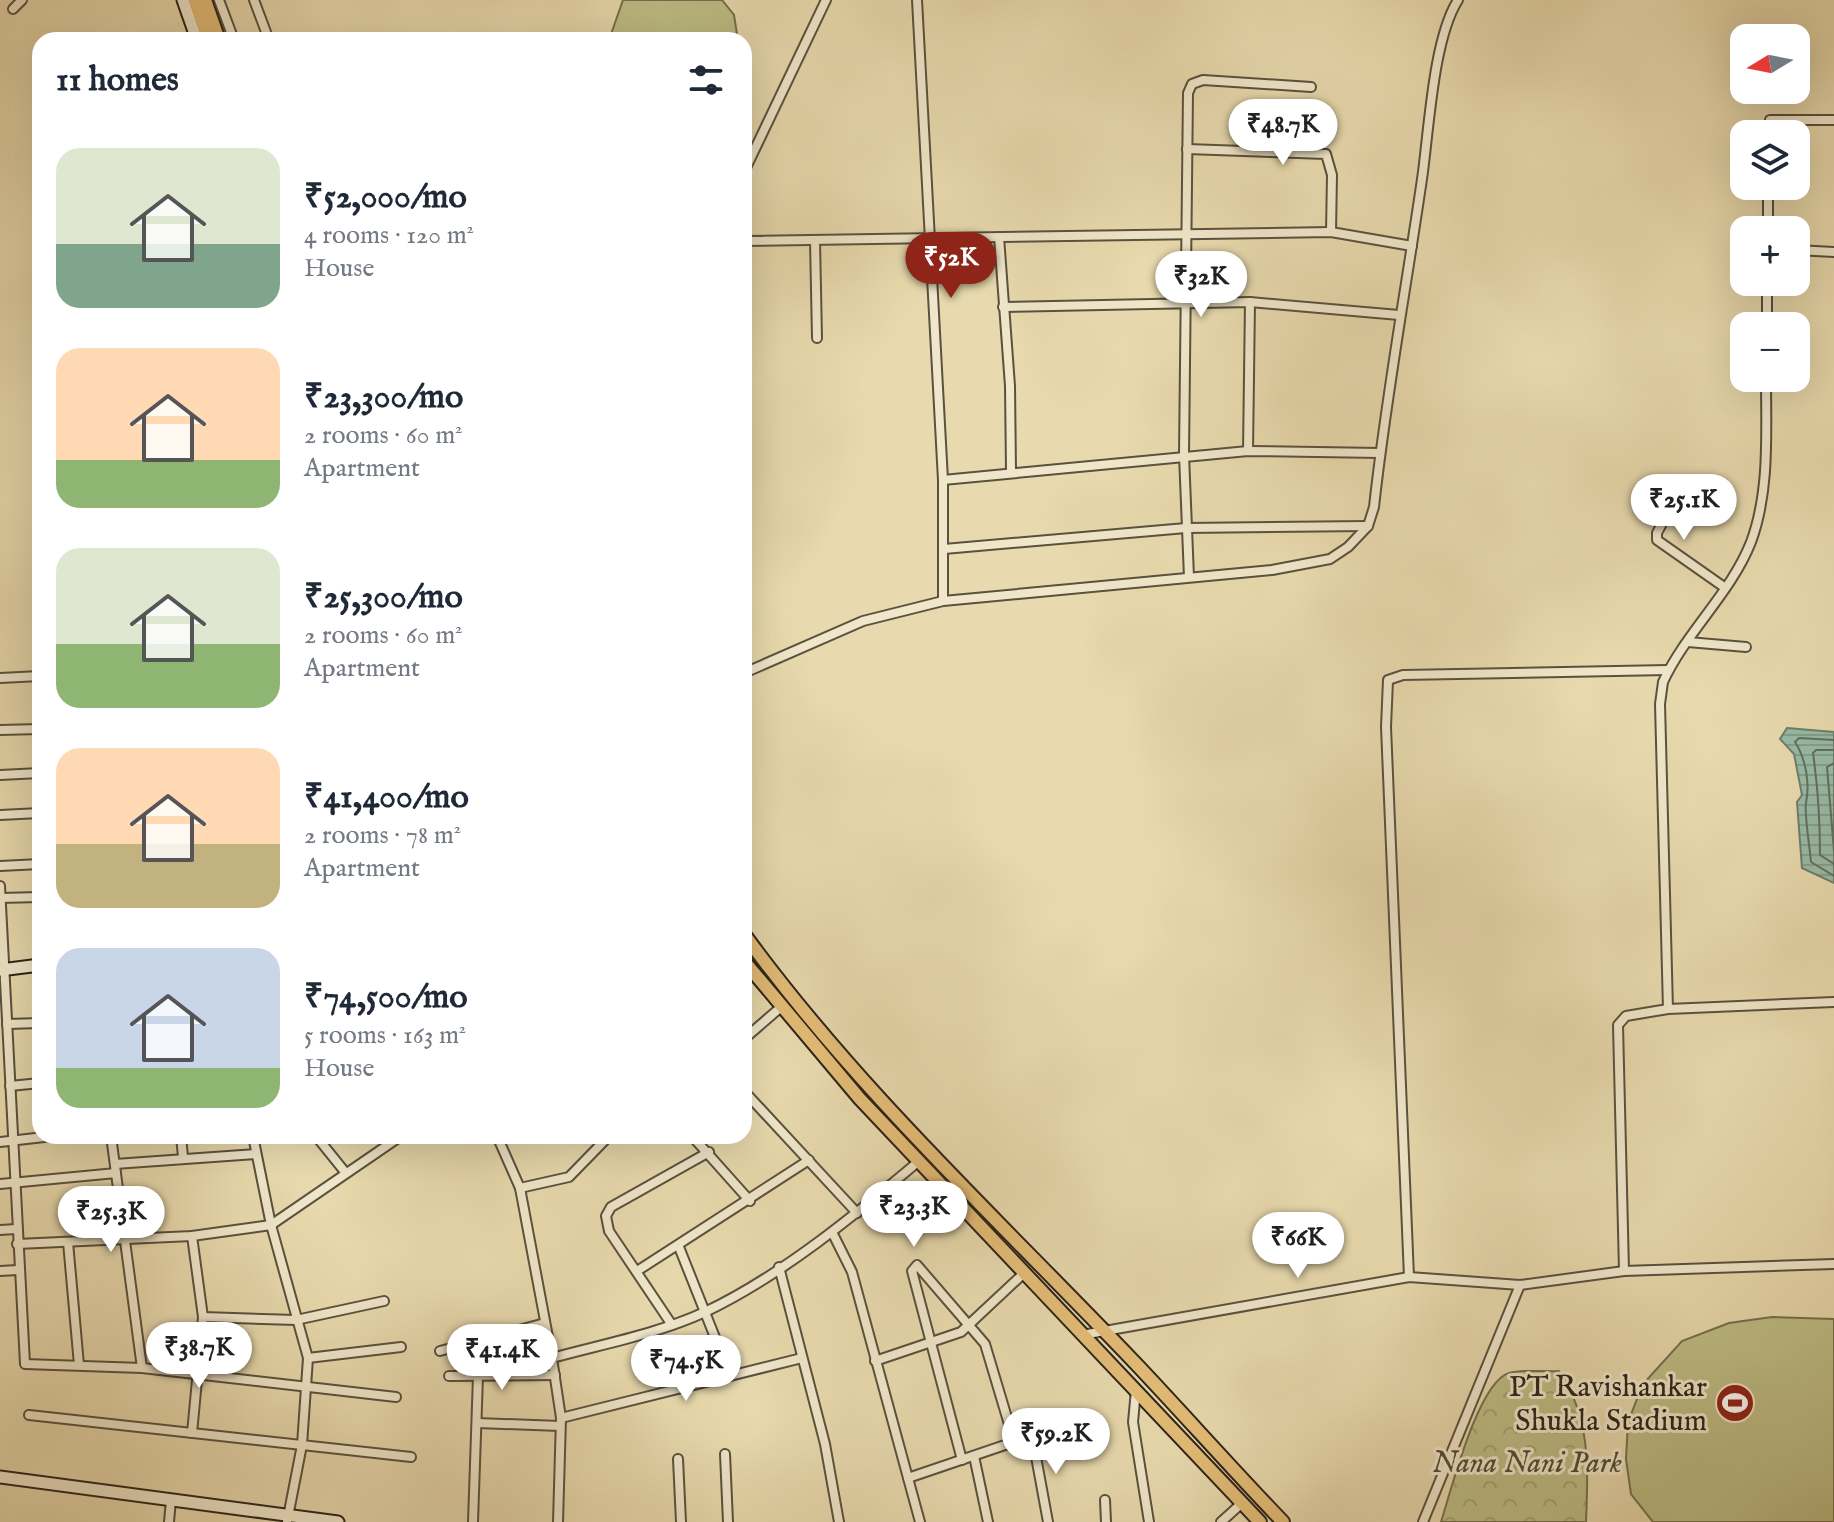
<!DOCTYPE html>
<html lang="en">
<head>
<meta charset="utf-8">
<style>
	body { margin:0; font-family:"IM FELL English",serif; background:#f6f6f7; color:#1f2937; height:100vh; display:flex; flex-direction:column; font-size:30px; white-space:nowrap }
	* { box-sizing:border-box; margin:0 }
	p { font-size:26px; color:#747a83 }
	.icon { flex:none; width:44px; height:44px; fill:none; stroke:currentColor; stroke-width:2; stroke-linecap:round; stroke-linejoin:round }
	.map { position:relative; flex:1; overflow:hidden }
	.details { position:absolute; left:32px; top:32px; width:720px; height:1112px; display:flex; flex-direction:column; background:#fff; border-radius:24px; box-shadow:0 8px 32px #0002 }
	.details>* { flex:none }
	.needle { width:52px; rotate:260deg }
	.tools { position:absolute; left:1730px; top:24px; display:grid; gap:16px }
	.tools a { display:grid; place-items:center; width:80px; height:80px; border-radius:16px; background:#fff; box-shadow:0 8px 32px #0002; font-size:40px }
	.price { position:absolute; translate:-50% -68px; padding:0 18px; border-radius:28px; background:#fff; color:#222; font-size:26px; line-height:52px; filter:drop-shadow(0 2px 4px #0008) }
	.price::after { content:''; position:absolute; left:50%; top:48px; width:24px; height:18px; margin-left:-12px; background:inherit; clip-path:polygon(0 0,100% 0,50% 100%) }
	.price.active { background:#8f2418; color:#fff }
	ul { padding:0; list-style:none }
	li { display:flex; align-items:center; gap:24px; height:200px; padding:0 24px }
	li span { display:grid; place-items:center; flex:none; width:224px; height:160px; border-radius:24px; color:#555 }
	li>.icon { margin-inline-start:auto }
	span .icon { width:96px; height:96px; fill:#fffc; stroke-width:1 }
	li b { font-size:34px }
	h2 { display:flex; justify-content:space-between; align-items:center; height:96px; padding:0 24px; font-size:34px }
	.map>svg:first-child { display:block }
	.park { fill:url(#park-crowns); stroke:#757050; stroke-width:2 }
	.garden { fill:#bebd85; stroke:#757050; stroke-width:2 }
	.water { fill:url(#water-rules); stroke:#6d7e6e; stroke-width:2 }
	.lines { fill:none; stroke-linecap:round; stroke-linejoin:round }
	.shore { stroke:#626f60; stroke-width:2 }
	.street-casing { stroke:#5b513f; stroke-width:12 }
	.secondary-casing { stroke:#2c231a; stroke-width:15 }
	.primary-casing { stroke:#2c231a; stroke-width:16 }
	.street { stroke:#f0e7ca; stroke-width:8 }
	.secondary { stroke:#f0e7ca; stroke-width:11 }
	.primary { stroke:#e4bd77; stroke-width:12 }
	.labels { text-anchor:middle; stroke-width:6; stroke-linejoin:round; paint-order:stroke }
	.poi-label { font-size:30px; fill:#2c231a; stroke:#f0e7ca; text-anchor:end }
	.park-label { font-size:30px; font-style:italic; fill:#504a35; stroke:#f0e7ca }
</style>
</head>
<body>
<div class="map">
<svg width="1834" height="1522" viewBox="0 0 1834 1522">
	<defs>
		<pattern id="park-crowns" width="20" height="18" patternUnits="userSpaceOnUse" patternTransform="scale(2)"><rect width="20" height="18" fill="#bebd85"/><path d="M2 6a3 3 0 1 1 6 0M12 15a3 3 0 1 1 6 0" fill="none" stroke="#a3a272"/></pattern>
		<pattern id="water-rules" width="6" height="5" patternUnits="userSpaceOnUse" patternTransform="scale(2)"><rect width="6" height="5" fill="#98bba6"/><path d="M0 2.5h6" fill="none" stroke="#83a08e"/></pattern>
	</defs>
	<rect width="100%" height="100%" fill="#e8daae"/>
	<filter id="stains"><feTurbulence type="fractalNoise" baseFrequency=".0025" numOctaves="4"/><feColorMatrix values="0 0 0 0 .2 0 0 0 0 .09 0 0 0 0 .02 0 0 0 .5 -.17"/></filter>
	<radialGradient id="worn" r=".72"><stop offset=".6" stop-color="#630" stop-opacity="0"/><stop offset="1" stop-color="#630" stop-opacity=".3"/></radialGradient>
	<path class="park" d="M1559,1371C1591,1418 1588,1468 1586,1522H1441C1451,1491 1478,1382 1509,1373C1524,1369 1544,1372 1559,1371Z"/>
	<g class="garden">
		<path d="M623,0H722L734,15L738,40H609Z"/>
		<path d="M1772,1317L1834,1319V1522H1653L1631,1494L1626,1459L1628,1422L1643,1384L1682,1341L1729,1323Z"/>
	</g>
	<path class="water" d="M1787,728L1834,732V883L1802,868L1797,802L1802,795L1794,754L1780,739Z"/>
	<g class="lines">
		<g class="shore">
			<path d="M1834,740L1799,738L1795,742C1806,759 1810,784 1806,803C1804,811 1810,850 1811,862L1834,876"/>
			<path d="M1834,750H1816L1813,753C1818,788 1820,820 1820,855L1834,864"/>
			<path d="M1834,763L1827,767L1834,851"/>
		</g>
		<defs>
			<g id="street">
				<path d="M219,0L234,40"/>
				<path d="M254,0L269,40"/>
				<path d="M917,0L943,480V601"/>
				<path d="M13,9L22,0"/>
				<path d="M1769,134L1770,120H1834"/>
				<path d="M1187,149L1326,154L1332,175L1331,232"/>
				<path d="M744,172L826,0"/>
				<path d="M1768,230V186"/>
				<path d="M999,237L1010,386L1011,471"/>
				<path d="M815,240L817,338"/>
				<path d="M744,241L1331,232L1412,246"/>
				<path d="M1796,250L1834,252"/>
				<path d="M1003,307L1250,302L1399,315"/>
				<path d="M1767,326V282"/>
				<path d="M1248,451L1250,302"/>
				<path d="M943,480L1248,451L1380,453"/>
				<path d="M1682,486L1657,533V540L1724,587"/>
				<path d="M944,549L1186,528L1368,526"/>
				<path d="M1189,577L1184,455L1188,93L1192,84L1203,80L1311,87"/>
				<path d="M1688,642L1746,647"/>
				<path d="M744,673L863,621L943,601L1272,570L1330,559L1348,547L1368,526L1374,507C1386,397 1406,289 1422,179C1429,131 1433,39 1458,0"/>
				<path d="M0,678L40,676"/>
				<path d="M0,730L40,729"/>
				<path d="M0,775L40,773"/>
				<path d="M0,815L40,813"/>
				<path d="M0,866L40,864"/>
				<path d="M0,886L25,1364L142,1368L396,1397"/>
				<path d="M0,898L40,897"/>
				<path d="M1668,1009L1834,1002"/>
				<path d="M7,1024L40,1023"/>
				<path d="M744,1039L781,1007"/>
				<path d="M10,1086L40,1083"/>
				<path d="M744,1091L857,1213"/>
				<path d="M111,1136L142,1368"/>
				<path d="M181,1136L183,1157"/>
				<path d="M253,1136L271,1225L308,1358L302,1445L287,1522"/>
				<path d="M316,1136L345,1172"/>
				<path d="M497,1136L520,1188L552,1358L561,1418L558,1522"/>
				<path d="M692,1136L750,1201"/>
				<path d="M0,1142L53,1136"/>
				<path d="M115,1164L256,1154"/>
				<path d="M0,1184L116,1173"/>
				<path d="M520,1188L569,1177L609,1136"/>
				<path d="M0,1230L16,1229"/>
				<path d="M833,1234L852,1272L908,1478"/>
				<path d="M192,1236L203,1317L296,1320L384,1301"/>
				<path d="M68,1242L79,1365"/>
				<path d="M17,1244L192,1236L271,1225L401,1136"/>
				<path d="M679,1247L730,1375"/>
				<path d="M779,1267L825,1444L839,1522"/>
				<path d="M0,1271L18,1270"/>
				<path d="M637,1271L809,1160"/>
				<path d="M1624,1271L1618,1025L1626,1016L1668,1009L1660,704L1663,682C1686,632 1731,593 1751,542C1770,491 1766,431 1766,378"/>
				<path d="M1409,1277L1386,727L1388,680L1403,675L1668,670"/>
				<path d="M672,1325L609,1231L606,1216L611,1207L709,1152"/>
				<path d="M1082,1335L1409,1277L1520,1285L1624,1271L1834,1264"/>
				<path d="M440,1351L545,1323"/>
				<path d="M308,1358L401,1347"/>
				<path d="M552,1358C603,1344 657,1334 705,1312C781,1276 855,1215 919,1161"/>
				<path d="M875,1361L961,1332L1024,1273"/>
				<path d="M449,1376L555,1375"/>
				<path d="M1136,1390L1133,1422L1149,1522"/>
				<path d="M29,1415L411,1457"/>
				<path d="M561,1418L802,1358"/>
				<path d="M477,1423L560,1426"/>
				<path d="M192,1433L203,1317"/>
				<path d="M1032,1435L1048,1522"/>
				<path d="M725,1454L728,1522"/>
				<path d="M974,1456L988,1522"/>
				<path d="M678,1459L681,1522"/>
				<path d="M962,1460L912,1271L917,1265L985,1344L1014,1441"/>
				<path d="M1105,1500L1106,1522"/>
				<path d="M169,1522L171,1500"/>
				<path d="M473,1522L478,1376"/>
				<path d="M920,1522L908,1478L1055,1428"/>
				<path d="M1221,1522L1242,1503"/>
				<path d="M1423,1522L1520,1285"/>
			</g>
			<g id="secondary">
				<path d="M183,0L197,40"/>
				<path d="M0,970L40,965"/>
				<path d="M0,1477L338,1522"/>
			</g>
			<g id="primary">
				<path d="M195,0L209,40"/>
				<path d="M205,0L219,40"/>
				<path d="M744,934C860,1093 1004,1225 1139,1367C1187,1418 1234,1471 1283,1522"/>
				<path d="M744,961L860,1099L1260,1522"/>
			</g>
		</defs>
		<use href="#street" class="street-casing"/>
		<use href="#secondary" class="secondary-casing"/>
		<use href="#primary" class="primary-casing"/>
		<use href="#street" class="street"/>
		<use href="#secondary" class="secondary"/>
		<use href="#primary" class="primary"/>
	</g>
	<defs>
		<symbol id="stadium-disc" viewBox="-11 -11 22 22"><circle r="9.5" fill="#8f2418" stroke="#f0e7ca"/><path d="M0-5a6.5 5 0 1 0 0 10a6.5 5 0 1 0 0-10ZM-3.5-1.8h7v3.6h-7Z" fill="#fff"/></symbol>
	</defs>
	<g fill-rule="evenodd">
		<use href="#stadium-disc" x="1713" y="1381" width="44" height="44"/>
	</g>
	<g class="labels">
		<g class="poi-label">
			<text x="1707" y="1396">PT Ravishankar<tspan x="1707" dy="34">Shukla Stadium</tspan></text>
		</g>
		<g class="park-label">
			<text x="1527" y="1472">Nana Nani Park</text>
		</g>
	</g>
	<rect width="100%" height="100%" filter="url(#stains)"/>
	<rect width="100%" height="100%" fill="url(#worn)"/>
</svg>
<div class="tools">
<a><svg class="needle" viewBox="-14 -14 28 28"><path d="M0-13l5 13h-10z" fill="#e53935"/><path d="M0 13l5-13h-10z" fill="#747a83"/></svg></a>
<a><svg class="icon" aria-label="layers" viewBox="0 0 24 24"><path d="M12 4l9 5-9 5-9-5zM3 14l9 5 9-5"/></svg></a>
<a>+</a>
<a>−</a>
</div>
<b class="price" style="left:1283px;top:167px">₹48.7K</b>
<b class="price active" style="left:951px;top:300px">₹52K</b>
<b class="price" style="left:1201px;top:319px">₹32K</b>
<b class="price" style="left:1684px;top:542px">₹25.1K</b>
<b class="price" style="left:914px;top:1249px">₹23.3K</b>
<b class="price" style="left:111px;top:1254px">₹25.3K</b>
<b class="price" style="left:1298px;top:1280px">₹66K</b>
<b class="price" style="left:199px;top:1390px">₹38.7K</b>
<b class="price" style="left:502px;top:1392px">₹41.4K</b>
<b class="price" style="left:686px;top:1403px">₹74.5K</b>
<b class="price" style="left:1056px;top:1476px">₹59.2K</b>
<section class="details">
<h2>11 homes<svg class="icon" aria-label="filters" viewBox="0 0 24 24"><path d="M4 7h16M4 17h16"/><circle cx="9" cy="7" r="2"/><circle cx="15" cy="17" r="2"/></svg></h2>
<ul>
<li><span style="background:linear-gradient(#dfe7d0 60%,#7fa58c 0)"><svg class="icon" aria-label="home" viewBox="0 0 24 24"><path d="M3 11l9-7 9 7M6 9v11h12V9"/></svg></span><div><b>₹52,000/mo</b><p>4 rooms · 120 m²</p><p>House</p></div></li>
<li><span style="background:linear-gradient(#ffd9b3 70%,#8fb573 0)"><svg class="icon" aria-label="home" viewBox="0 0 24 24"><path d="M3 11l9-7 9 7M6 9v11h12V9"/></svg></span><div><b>₹23,300/mo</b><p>2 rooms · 60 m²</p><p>Apartment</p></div></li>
<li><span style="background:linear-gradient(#dfe7d0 60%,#8fb573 0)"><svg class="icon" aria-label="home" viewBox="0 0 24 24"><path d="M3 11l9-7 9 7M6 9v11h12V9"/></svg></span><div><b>₹25,300/mo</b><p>2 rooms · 60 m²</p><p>Apartment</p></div></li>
<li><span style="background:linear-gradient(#ffd9b3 60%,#c2b280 0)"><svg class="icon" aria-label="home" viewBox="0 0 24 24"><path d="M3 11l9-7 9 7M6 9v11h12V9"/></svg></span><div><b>₹41,400/mo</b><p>2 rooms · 78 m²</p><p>Apartment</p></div></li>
<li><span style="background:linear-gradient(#c9d6e8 75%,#8fb573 0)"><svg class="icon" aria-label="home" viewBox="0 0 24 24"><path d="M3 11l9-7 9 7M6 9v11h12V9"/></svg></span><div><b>₹74,500/mo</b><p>5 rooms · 163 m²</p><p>House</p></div></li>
</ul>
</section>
</div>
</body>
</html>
